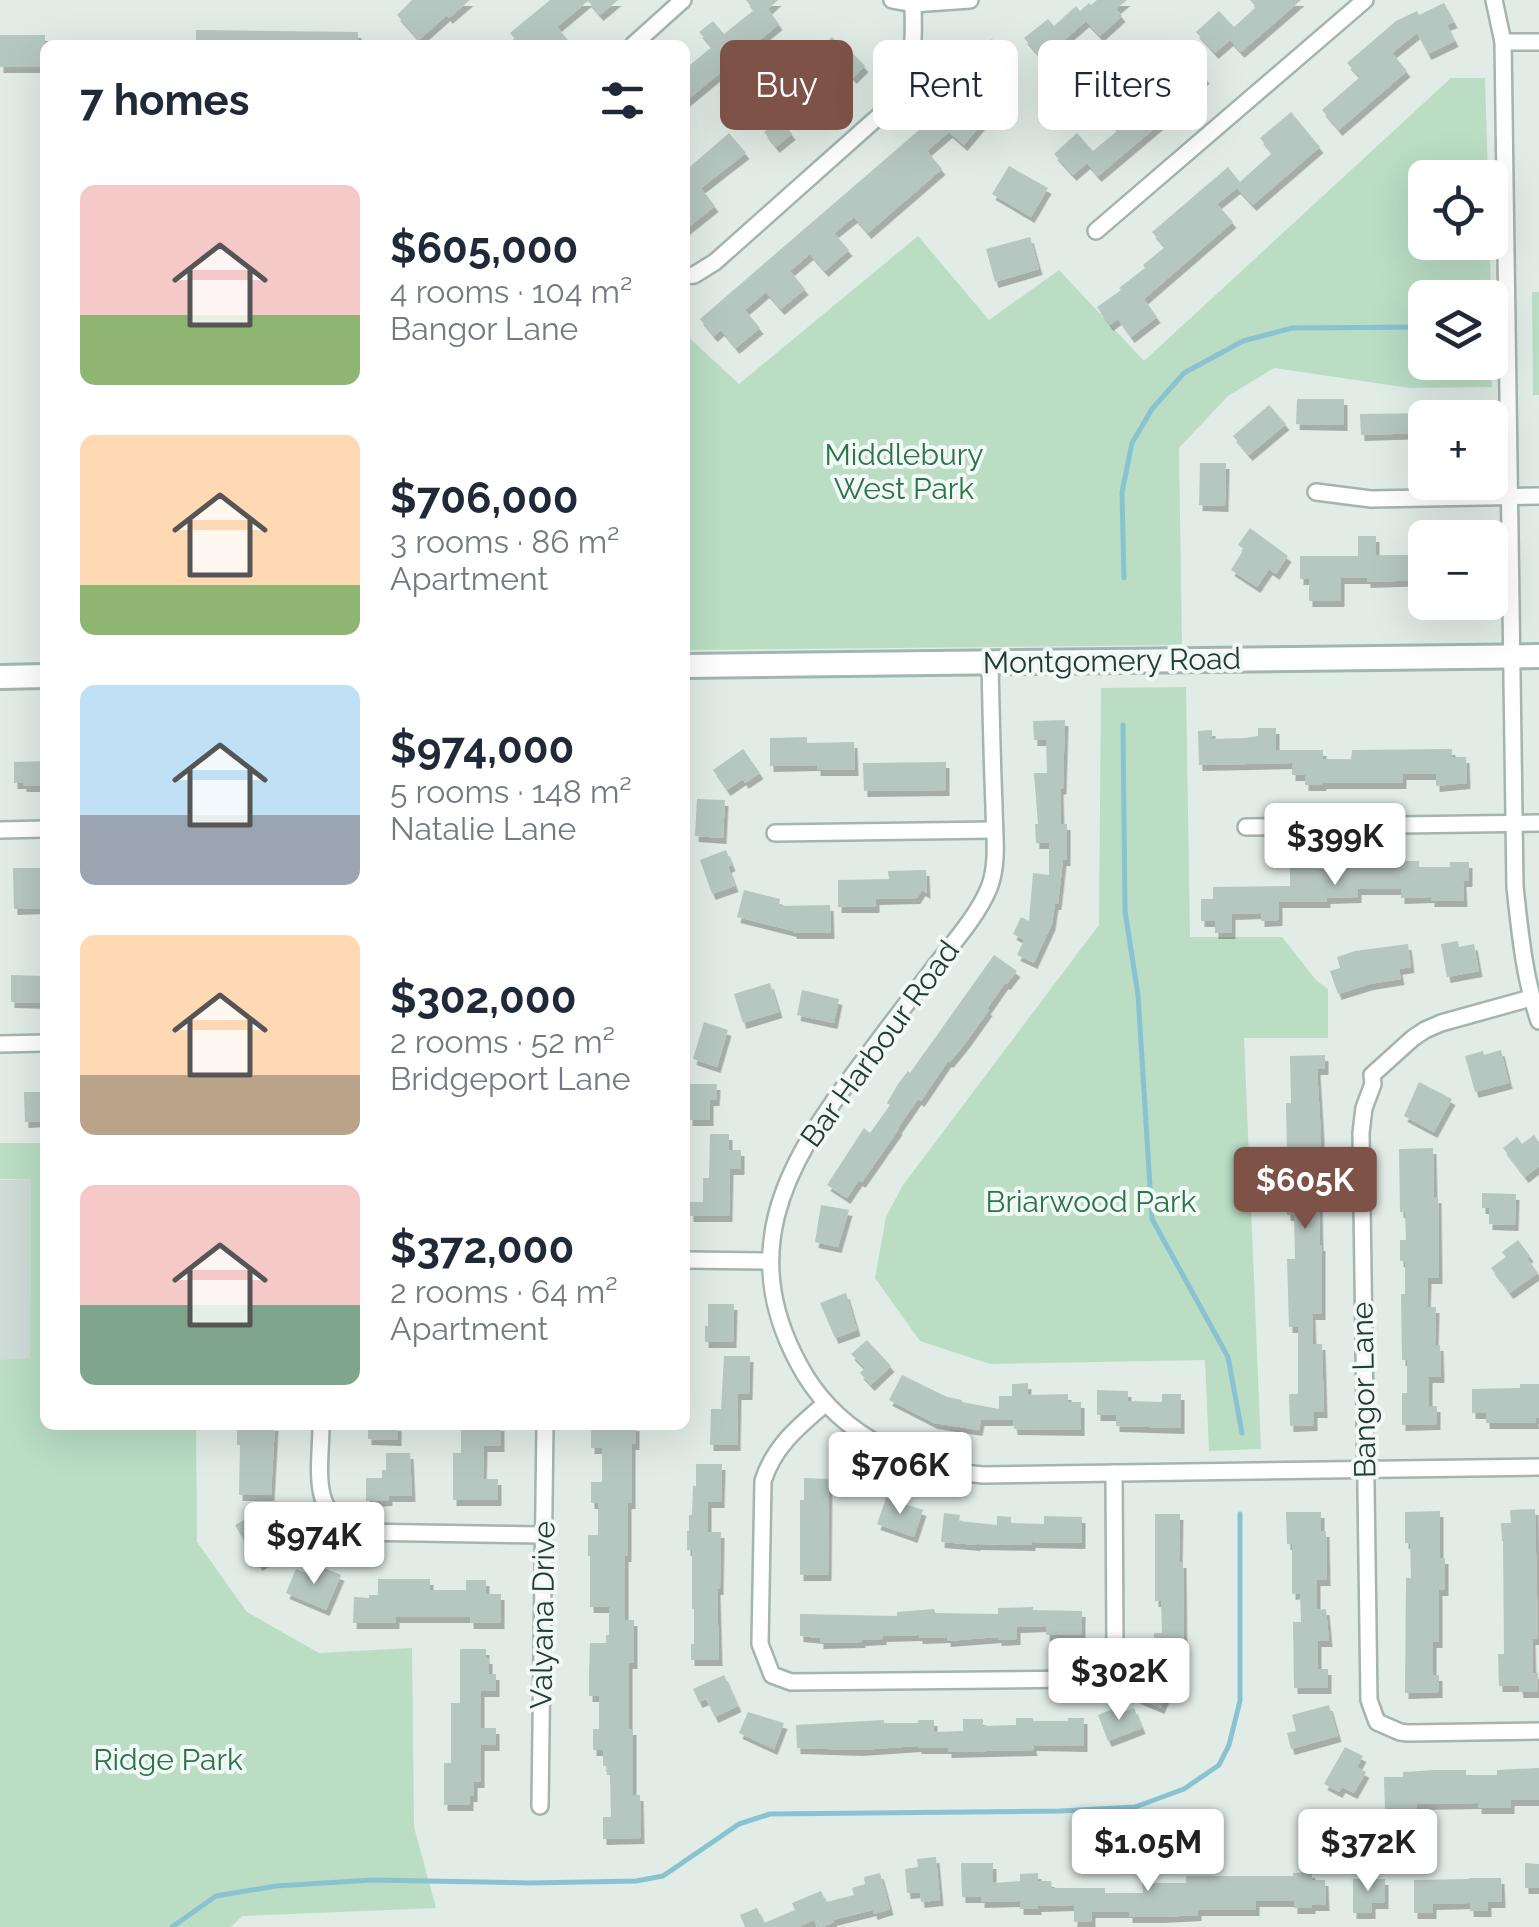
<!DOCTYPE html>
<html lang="en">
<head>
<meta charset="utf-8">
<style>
	body { margin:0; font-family:Raleway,sans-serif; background:#f6f6f7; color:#1f2937; height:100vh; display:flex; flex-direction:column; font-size:38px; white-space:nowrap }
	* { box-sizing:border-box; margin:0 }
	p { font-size:32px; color:#747a83 }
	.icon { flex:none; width:55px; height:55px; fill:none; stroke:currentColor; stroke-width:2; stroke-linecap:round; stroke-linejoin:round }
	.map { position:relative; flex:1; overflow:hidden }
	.side { position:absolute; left:40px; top:40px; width:650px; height:1390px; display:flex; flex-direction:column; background:#fff; border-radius:15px; box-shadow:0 10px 40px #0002 }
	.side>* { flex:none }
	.top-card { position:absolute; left:720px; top:40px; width:668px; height:90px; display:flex; gap:20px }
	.buttons { position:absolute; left:1408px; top:160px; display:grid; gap:20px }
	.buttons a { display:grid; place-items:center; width:100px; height:100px; border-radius:15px; background:#fff; box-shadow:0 10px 40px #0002; font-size:50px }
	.price { position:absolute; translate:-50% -85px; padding:0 22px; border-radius:10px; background:#fff; color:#222; font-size:32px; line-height:65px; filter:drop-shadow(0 2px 5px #0008) }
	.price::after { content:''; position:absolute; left:50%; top:60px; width:30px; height:22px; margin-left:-15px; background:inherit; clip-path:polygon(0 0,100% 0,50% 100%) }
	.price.active { background:#7e5246; color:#fff }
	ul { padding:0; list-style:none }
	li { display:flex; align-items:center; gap:30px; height:250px; padding:0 40px }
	li span { display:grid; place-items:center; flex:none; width:280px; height:200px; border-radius:15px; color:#555 }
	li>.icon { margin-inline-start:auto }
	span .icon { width:120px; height:120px; fill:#fffc; stroke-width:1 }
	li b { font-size:42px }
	h2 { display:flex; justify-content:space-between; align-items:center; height:120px; padding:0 40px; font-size:42px }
	.chip { padding:0 35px; border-radius:15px; background:#fff; box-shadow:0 10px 40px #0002; font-size:35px; line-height:90px }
	.chip.active { background:#7e5246; color:#fff }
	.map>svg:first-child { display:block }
	.built { fill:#cfdbd6 }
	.green { fill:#baddc4; fill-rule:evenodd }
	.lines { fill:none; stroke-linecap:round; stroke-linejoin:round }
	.stream { stroke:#89c3d1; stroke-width:5 }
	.building { fill:#b6c6c0; filter:url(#shadow) }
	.street-casing { stroke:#a4b4ae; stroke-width:20 }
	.secondary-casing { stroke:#9fb7b0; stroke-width:28 }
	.street { stroke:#fff; stroke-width:15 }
	.secondary { stroke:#fff; stroke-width:22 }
	.labels { text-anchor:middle; stroke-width:8; stroke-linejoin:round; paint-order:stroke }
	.park-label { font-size:30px; fill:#2b734a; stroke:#f1f8f5 }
	.street-label { font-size:30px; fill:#213c36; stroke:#f1f8f5 }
</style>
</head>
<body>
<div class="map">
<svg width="1539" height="1927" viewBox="0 0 1539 1927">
	<defs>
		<filter id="shadow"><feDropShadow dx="3.5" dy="6" stdDeviation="0" flood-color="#0004"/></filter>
	</defs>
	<rect width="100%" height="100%" fill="#e1ece7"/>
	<path class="built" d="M31,1179L30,1359L0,1455V1180Z"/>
	<g class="green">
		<path d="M1451,78H1485L1488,177L1425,178V242L1490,243L1492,387L1410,388L1274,368L1228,396L1179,448L1182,645L685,650V334L739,384L918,236L989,320L1059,270L1144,361ZM1425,298H1490V362H1425Z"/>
		<path d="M1532,292H1539V395H1533Z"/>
		<path d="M1186,687L1190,937H1282L1316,980L1328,989V1038H1244L1261,1449L1209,1451L1205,1360L990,1364L920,1341L875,1278L886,1217L903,1185L1099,925L1101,688Z"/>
		<path d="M0,1143H45V1425H196L197,1542L247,1612L319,1653L412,1648L414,1827L436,1908L242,1916L231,1927H0V1360L30,1358L31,1179H0Z"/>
	</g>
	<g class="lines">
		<g class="stream">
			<path d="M1124,578L1122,492L1132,443L1152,409L1184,373L1243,341L1292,328L1425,327"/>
			<path d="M1123,725L1125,911L1138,995L1152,1219L1228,1357L1242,1433"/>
			<path d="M172,1927L216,1896L276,1886L372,1880L530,1883L636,1881L663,1876L739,1824L770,1814L1060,1811L1135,1807L1184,1789L1219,1765L1229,1745L1240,1701V1514"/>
		</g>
	</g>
	<g class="building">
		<path d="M412,0H470L449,18L447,15L419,40L397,15Z"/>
		<path d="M550,0H618L600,15L588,1L557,27L572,45H548L544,40L537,45H520L510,33Z"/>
		<path d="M746,0H778L768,9L779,24L685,102V69L712,47L699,32L713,21L724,34L754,10Z"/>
		<path d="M1097,0H1127L1116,9L1122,16L1100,36L1086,21L1055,48L1060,54L1047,65L1024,38L1048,19L1054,26L1076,6L1080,11L1089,3L1091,5Z"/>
		<path d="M1250,0H1301L1241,52L1230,40L1215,53L1196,32L1219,11L1234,27L1256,7Z"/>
		<path d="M1444,3L1454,22L1447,25L1455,41L1428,54L1417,33L1392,53L1407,71L1339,130L1322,110L1360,77L1347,63L1396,21L1417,11L1419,15Z"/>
		<path d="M196,30L358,32V45H196Z"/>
		<rect x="0" y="35" width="45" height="32"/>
		<path d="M832,37L838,43L841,41L865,66L853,78L844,68L830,83L808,60Z"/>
		<path d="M992,39L1009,59L999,68L1009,80L995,91L966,58Z"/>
		<path d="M1174,52L1187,69L1195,63L1206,78L1157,116L1162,122L1098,176L1087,163L1073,175L1054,154L1077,133L1093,151L1117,131L1102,112L1126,92L1140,109L1164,90L1149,70Z"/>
		<path d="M955,85L972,99L967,106L984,121L964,145L949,132L927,151L942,169L868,233L854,217L834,233L849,250L825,271L810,254L790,271L805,289L781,309L766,292L745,310L760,328L736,348L721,330L714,336L700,319L926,124L923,121Z"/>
		<path d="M779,89L797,111L783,122L792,134L776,147L764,132L770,128L755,109Z"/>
		<path d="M1291,112L1320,147L1253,205L1237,188L1217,204L1233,222L1144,299L1157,317L1131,337L1118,319L1110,325L1097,307L1121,290L1119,288L1145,268L1143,265L1165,247L1152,232L1228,167L1240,182L1272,153L1260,138Z"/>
		<path d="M729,133L746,153L701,188L715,206L685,230V171Z"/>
		<path d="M1009,166L1048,188L1031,217L992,194Z"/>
		<path d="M1030,237L1039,269L995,282L986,249Z"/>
		<path d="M1297,399H1344V425L1296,424Z"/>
		<path d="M1269,405L1286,424L1249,455L1233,436Z"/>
		<path d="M1425,413V433L1361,435L1360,414Z"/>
		<path d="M1200,463H1226L1225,506L1199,505Z"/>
		<path d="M1250,528L1288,556L1276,574L1269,569L1257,587L1231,570L1244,549L1238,545Z"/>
		<path d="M1358,536H1376V555H1425V580L1367,582V578H1341V601H1309V579H1300V556H1358Z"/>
		<path d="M1065,720L1063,788L1060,789L1061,824H1067V860H1063L1058,904H1055L1052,924L1034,963L1017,955L1024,940L1013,934L1021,917L1029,921L1033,873L1049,875V843H1036L1035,824H1038L1034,773H1047L1046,740H1034L1033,721Z"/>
		<path d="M1258,728H1276V750H1323V759H1351L1352,750L1452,749V757H1466L1467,783L1436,786V774H1403V783H1323V785H1305V775H1292V763L1199,765L1198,731L1212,730V739L1245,738L1258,736Z"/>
		<path d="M807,737V743L854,742L855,770H817V765L770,766V738Z"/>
		<path d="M743,749L760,773L745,783L743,779L727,790L713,770Z"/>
		<path d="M45,761V786H23V783H14V762Z"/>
		<path d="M946,762V790L864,791L863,763Z"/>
		<path d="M697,799L725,800L723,838L695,836Z"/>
		<path d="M726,850L732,865L728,867L735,886L712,894L700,860Z"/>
		<path d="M1401,861H1419V867H1450V862H1469V881H1463L1464,901H1431V897L1401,898V889H1358V897L1327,898V902H1279V920L1261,921V913L1232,914V933H1215V921H1201V899H1213V887L1290,886V864H1311V868L1340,869V863H1401Z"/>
		<path d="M13,868H43L44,908L14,909Z"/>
		<path d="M926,870L927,893L922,890L917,898L876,899V907H838V880L889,879L888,871Z"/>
		<path d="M744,890L780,899L779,906L830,905L831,933H793V931L737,917Z"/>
		<path d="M1458,941L1459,947L1474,944L1479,971L1447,977L1441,944Z"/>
		<path d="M1408,944L1411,967L1399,969L1401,979L1370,984L1338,994L1330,971L1340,968L1337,957L1355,951Z"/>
		<path d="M994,955L1017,971L1007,984L1005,983L987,1009L989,1010L967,1041L950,1062L948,1061L921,1101L918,1099L898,1128L899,1129L862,1182L859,1180L847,1198L827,1185L864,1128L870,1133L890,1105L887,1103L898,1084L908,1071L910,1073Z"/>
		<path d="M11,975L45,976V1003L11,1002Z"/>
		<path d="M770,983L779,1012L743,1023L734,994Z"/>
		<path d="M802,990L839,999L834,1023L797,1015Z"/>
		<path d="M704,1022L728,1030L717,1067L693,1059Z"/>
		<path d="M1501,1050L1509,1083L1475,1092L1465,1056L1483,1051L1484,1055Z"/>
		<path d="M1325,1055V1069H1317L1321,1135L1320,1167H1316V1196H1319L1320,1245H1322V1314H1312L1313,1344H1322L1324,1412H1314V1425L1290,1426L1289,1394H1298V1327H1289L1287,1259H1295L1294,1215H1287L1286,1185H1282V1153H1287L1286,1103H1291L1290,1056Z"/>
		<path d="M1419,1082L1452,1099L1434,1132L1404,1116Z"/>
		<path d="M689,1084H717L716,1100H710V1120H689Z"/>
		<path d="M24,1092H45V1121L25,1122Z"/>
		<path d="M710,1134H729V1150H741V1169H730L729,1216H690V1202H703V1178H709Z"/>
		<path d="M1534,1135L1539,1142V1166L1525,1177L1503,1148L1517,1137L1522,1144Z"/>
		<path d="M1433,1148L1434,1197H1438L1439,1278H1428L1427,1307H1436L1435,1345H1440L1441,1377H1429V1406H1437V1424L1402,1425V1393H1407V1360H1402L1401,1294H1405V1261H1400V1240H1406L1405,1212H1400L1399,1149Z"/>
		<path d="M1482,1193L1516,1194L1515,1225L1489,1224V1208H1482Z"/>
		<path d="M821,1205L849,1210L838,1247L815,1242Z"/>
		<path d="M1518,1240L1530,1256L1527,1258L1538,1273L1510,1293L1491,1268L1506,1257L1502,1252Z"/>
		<path d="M846,1293L857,1330L835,1338L820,1303Z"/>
		<path d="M708,1304H734L733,1342H705V1326H708Z"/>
		<path d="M867,1340L891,1366L871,1385L860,1373L865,1368L851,1354Z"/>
		<path d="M724,1356H750L749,1394H738L737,1445H710L711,1409H721Z"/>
		<path d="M902,1375L947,1397L962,1400V1402L999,1409V1396H1012V1384L1028,1383V1395L1068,1394V1402H1081V1430L1014,1429L1013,1420H981L979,1430L934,1423L889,1400Z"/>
		<path d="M1520,1384H1539V1418H1535L1536,1423H1486V1413H1472V1389L1520,1388Z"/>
		<path d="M1097,1390L1128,1391V1401L1162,1402V1394H1181V1428L1116,1426V1415H1097Z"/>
		<path d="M237,1425H275L271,1495H239L240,1445H237Z"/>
		<path d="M368,1425H398V1440L368,1439Z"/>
		<path d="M461,1425H501V1446H484L483,1479H498V1500H453V1453H461Z"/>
		<path d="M636,1425V1444H632V1503H628V1556H625V1620H634V1663H629V1729H633V1795H640L641,1838L603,1839V1817H611L610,1775H607V1766H603V1750H593V1729H599V1696H589V1675L590,1643H606V1635H609V1607H590V1556H588V1535H598V1503H591V1482H602V1448H591V1426Z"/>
		<path d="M386,1453H410L412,1496H389V1500L366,1501V1478H382V1470H386Z"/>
		<path d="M696,1464H722L721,1502H708V1532H721L720,1589H717L719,1660H691V1644H694V1609H692V1550H687V1531H689V1515H692L693,1486H696Z"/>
		<path d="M804,1478L829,1479L828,1575H800V1500H804Z"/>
		<path d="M886,1498L923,1510L914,1537L877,1524Z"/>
		<path d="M1535,1509L1538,1639H1532L1533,1673H1538V1692H1520L1519,1686H1499L1498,1654H1504L1503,1541H1502L1501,1523H1511L1510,1510Z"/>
		<path d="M260,1511L272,1532L283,1525L292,1540V1545L259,1565L235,1525Z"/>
		<path d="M1440,1511V1558H1445V1590H1439V1642H1433V1675H1439V1692L1405,1693L1406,1578H1411L1410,1543H1405V1512Z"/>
		<path d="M1286,1512H1321V1531H1326L1327,1580H1317V1610L1326,1609L1329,1641H1318V1669H1328V1688H1294L1293,1622H1301L1300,1593L1292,1594V1544H1287Z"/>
		<path d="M944,1513L960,1515L959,1521L997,1525V1516L1011,1517V1523L1044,1524V1516L1082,1517V1543L1032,1542V1545L977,1544V1545L941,1542Z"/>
		<path d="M1155,1514H1180L1179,1562H1183L1184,1649L1155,1650L1154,1633H1162L1161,1601H1155Z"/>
		<path d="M322,1567L341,1575L326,1610L286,1593L296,1569L317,1577Z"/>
		<path d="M378,1579H430V1590H466V1580H486V1594H501V1623H470V1617H396V1623H353L354,1597L369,1598V1595H378Z"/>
		<path d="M1033,1607V1610L1082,1611V1635H1046V1626L1017,1627V1639L998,1640V1637L947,1641V1637L919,1638V1635L883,1636V1639L862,1640V1642L820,1643V1638L800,1636V1614L897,1616V1612L934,1609L935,1613L998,1614V1608Z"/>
		<path d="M460,1649H486V1658H489V1674H496V1691H481V1728H496V1745H481V1782H474V1796H470V1805H444V1763H451V1703H460Z"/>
		<path d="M1152,1663L1175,1673L1161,1708L1137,1698Z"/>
		<path d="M724,1675L738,1706L715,1717L706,1699L699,1702L693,1689Z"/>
		<path d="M1329,1705L1338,1736L1291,1749L1287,1733L1296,1731L1292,1715Z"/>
		<path d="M1134,1708L1142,1728L1108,1741L1098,1715L1113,1709L1116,1715Z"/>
		<path d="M748,1712L784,1723L774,1749L739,1733Z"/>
		<path d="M1016,1718H1033V1721H1068V1718H1084V1746L1033,1745L1034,1750L948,1752V1748H918V1746L859,1750L797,1748L796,1725L884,1720V1723H918V1720H934V1732L963,1731V1719H983V1726L1016,1725Z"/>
		<path d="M1345,1747L1363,1756L1357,1767L1366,1772L1354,1793L1342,1787L1339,1792L1324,1784Z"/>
		<path d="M1539,1768V1800H1511V1808H1478V1803L1417,1804V1810H1385L1384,1777H1403V1772L1435,1770H1466V1775H1497V1770Z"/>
		<path d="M936,1857L940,1900L921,1902L920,1892L907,1893L905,1869L918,1867L917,1859Z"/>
		<path d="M961,1863H993V1883L1020,1881V1874L1038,1873V1881H1051L1052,1888H1105V1893H1143L1142,1883H1186V1876H1293V1873L1312,1872V1880H1325L1326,1905H1312V1908H1294V1901H1256V1910H1198V1915L1161,1917H1129V1912H1092V1921L1074,1922V1905L1038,1906V1909H1020V1901L981,1902V1897H962Z"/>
		<path d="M1525,1863L1539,1864V1888H1525Z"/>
		<path d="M880,1873L890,1909L874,1914L873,1910L833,1920L834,1922L823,1927H817L814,1920L798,1927H745L740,1915L757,1908L764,1923L795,1910L792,1903L821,1891L826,1902L854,1895L852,1888L865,1884L864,1877Z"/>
		<path d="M1469,1878H1501L1502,1902H1488V1911H1470V1903L1433,1904V1913H1414V1880L1470,1879Z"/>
		<path d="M1353,1879H1385V1903H1372V1913H1353Z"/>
	</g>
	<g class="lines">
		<defs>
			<g id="street">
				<path d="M892,0L913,4L970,0"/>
				<path d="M1494,0L1503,42L1515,887C1520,932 1524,977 1539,1021"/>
				<path d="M1503,42H1539"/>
				<path d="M633,45L683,0"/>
				<path d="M1096,231L1365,0"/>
				<path d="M685,276L694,275L715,262L888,108C914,67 914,52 913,4"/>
				<path d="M1316,492L1371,499L1539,496"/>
				<path d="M990,662C991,710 992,758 994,806C994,832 999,863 989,888C977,917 952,944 933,969C907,1003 881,1037 856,1071C782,1169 735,1257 805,1375C843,1437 913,1469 983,1475L1539,1467"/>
				<path d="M1246,827L1539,823"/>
				<path d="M0,830L45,829"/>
				<path d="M775,833L994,830"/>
				<path d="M1531,998L1441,1023L1425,1030L1413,1038L1372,1075L1373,1084L1364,1108L1361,1133L1369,1700L1377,1722L1400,1732L1408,1733L1539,1731"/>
				<path d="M0,1044L45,1043"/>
				<path d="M685,1260L770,1261"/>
				<path d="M826,1403C799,1426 774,1446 763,1481L760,1644L772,1675L791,1682L1079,1679L1108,1668L1115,1648L1114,1473"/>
				<path d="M321,1425C321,1468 308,1515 358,1532L544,1535"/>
				<path d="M540,1806L545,1425"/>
			</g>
			<g id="secondary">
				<path d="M685,666L1539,656"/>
				<path d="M0,677L45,676"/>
			</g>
		</defs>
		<use href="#street" class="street-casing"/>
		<use href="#secondary" class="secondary-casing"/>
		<use href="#street" class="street"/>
		<use href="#secondary" class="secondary"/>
	</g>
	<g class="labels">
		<g class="park-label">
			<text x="904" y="465">Middlebury<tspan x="904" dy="34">West Park</tspan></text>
			<text x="1091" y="1212">Briarwood Park</text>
			<text x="168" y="1770">Ridge Park</text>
		</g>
		<g class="street-label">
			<text transform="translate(1112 661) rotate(-1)" y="10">Montgomery Road</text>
			<text transform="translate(880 1044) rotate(-54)" y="10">Bar Harbour Road</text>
			<text transform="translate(1364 1390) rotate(-91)" y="10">Bangor Lane</text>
			<text transform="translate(543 1615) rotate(-89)" y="10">Valyana Drive</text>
		</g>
	</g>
</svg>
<div class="buttons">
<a><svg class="icon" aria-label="locate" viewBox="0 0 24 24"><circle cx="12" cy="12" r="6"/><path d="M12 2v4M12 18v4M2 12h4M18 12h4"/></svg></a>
<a><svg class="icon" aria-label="layers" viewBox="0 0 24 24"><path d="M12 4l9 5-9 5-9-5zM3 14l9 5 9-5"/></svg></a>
<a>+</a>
<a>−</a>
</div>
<b class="price" style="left:1335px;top:888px">$399K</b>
<b class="price active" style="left:1305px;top:1232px">$605K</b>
<b class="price" style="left:900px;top:1517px">$706K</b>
<b class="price" style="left:314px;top:1587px">$974K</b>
<b class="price" style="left:1119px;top:1723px">$302K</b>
<b class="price" style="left:1148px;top:1894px">$1.05M</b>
<b class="price" style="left:1368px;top:1894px">$372K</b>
<div class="top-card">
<a class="chip active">Buy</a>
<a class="chip">Rent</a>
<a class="chip">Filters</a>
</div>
<section class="side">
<h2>7 homes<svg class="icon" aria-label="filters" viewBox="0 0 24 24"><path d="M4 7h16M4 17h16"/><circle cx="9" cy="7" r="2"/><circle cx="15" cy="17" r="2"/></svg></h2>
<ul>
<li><span style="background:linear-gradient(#f6c9c9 65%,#8fb573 0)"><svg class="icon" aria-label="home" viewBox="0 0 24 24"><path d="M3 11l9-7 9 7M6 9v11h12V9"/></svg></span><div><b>$605,000</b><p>4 rooms · 104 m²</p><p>Bangor Lane</p></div></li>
<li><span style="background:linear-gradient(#ffd9b3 75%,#8fb573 0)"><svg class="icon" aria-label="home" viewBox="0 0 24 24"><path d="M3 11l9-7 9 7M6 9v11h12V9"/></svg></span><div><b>$706,000</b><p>3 rooms · 86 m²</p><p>Apartment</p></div></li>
<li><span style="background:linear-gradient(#bfe0f5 65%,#9aa5b1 0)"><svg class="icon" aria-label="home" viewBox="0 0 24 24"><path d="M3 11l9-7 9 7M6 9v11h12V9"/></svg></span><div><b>$974,000</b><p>5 rooms · 148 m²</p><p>Natalie Lane</p></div></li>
<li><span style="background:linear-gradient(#ffd9b3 70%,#b9a48a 0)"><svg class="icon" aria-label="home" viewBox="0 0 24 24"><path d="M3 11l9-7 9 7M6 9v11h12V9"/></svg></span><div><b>$302,000</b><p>2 rooms · 52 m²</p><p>Bridgeport Lane</p></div></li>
<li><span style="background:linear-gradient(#f6c9c9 60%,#7fa58c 0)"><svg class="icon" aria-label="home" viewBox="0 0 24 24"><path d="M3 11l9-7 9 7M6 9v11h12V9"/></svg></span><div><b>$372,000</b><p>2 rooms · 64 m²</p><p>Apartment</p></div></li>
</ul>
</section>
</div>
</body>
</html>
